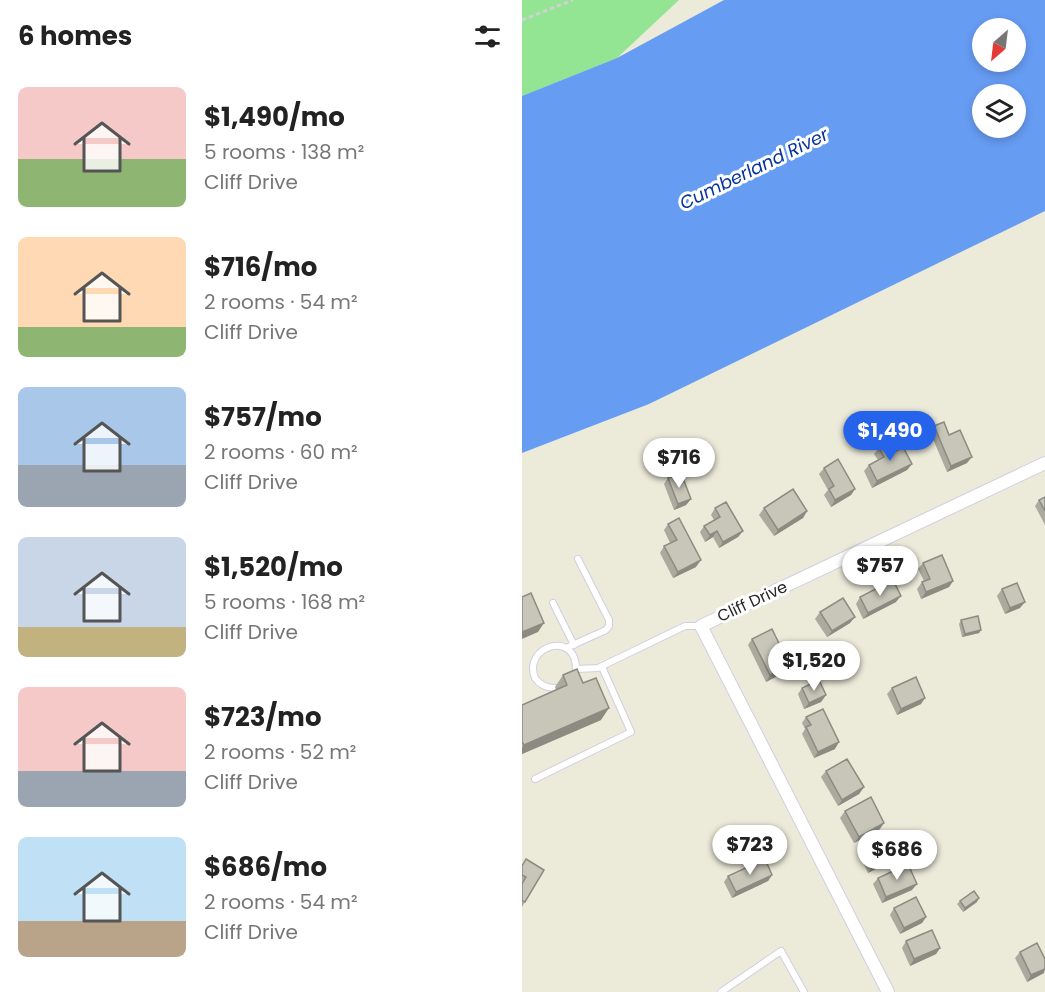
<!DOCTYPE html>
<html lang="en">
<head>
<meta charset="utf-8">
<style>
	body { margin:0; font-family:Poppins,sans-serif; background:#f2f2f2; color:#222; height:100vh; display:flex; flex-direction:column; font-size:22px; white-space:nowrap }
	* { box-sizing:border-box; margin:0 }
	p { font-size:20px; color:#767676 }
	.icon { flex:none; width:33px; height:33px; fill:none; stroke:currentColor; stroke-width:2; stroke-linecap:round; stroke-linejoin:round }
	.map { position:relative; flex:1; overflow:hidden }
	.details { display:flex; flex-direction:column; background:#fff; width:522px }
	.details>* { flex:none }
	.needle { width:39px; rotate:208deg }
	.tools { position:absolute; left:450px; top:18px; display:grid; gap:12px }
	.tools a { display:grid; place-items:center; width:54px; height:54px; border-radius:50%; background:#fff; box-shadow:0 3px 9px #0003; font-size:30px }
	.price { position:absolute; translate:-50% -51px; padding:0 14px; border-radius:21px; background:#fff; color:#222; font-size:20px; line-height:39px; filter:drop-shadow(0 2px 3px #0008) }
	.price::after { content:''; position:absolute; left:50%; top:36px; width:18px; height:14px; margin-left:-9px; background:inherit; clip-path:polygon(0 0,100% 0,50% 100%) }
	.price.on { background:#2563eb; color:#fff }
	ul { padding:0; list-style:none }
	li { display:flex; align-items:center; gap:18px; height:150px; padding:0 18px }
	li span { display:grid; place-items:center; flex:none; width:168px; height:120px; border-radius:9px; color:#555 }
	li>.icon { margin-inline-start:auto }
	span .icon { width:72px; height:72px; fill:#fffc; stroke-width:1 }
	li b { font-size:26px }
	h2 { display:flex; justify-content:space-between; align-items:center; height:72px; padding:0 18px; font-size:26px }
	main { display:flex; flex:1; min-height:0 }
	.map>svg:first-child { display:block }
	.green { fill:#93e594 }
	.water { fill:#679cf3; fill-rule:evenodd }
	.lines { fill:none; stroke-linecap:round; stroke-linejoin:round }
	.service-casing { stroke:#d2cee2; stroke-width:8 }
	.minor-casing { stroke:#d2cee2; stroke-width:14 }
	.path { stroke:#d0d0d0; stroke-width:3; stroke-dasharray:4.5 3; stroke-linecap:butt }
	.service { stroke:#fff; stroke-width:6 }
	.minor { stroke:#fff; stroke-width:12 }
	.wall { fill:#abaa9f }
	.shaded-wall { fill:#8b8b82 }
	.building { fill:#c7c6b9; stroke:#8b8b82; stroke-width:1.5 }
	.labels { text-anchor:middle; stroke-width:6; stroke-linejoin:round; paint-order:stroke }
	.street-label { font-size:16px; fill:#282828; stroke:#fff }
	.water-label { font-size:18px; font-style:italic; fill:#08359d; stroke:#fff }
</style>
</head>
<body>
<main>
<section class="details">
<h2>6 homes<svg class="icon" aria-label="filters" viewBox="0 0 24 24"><path d="M4 7h16M4 17h16"/><circle cx="9" cy="7" r="2"/><circle cx="15" cy="17" r="2"/></svg></h2>
<ul>
<li><span style="background:linear-gradient(#f6c9c9 60%,#8fb573 0)"><svg class="icon" aria-label="home" viewBox="0 0 24 24"><path d="M3 11l9-7 9 7M6 9v11h12V9"/></svg></span><div><b>$1,490/mo</b><p>5 rooms · 138 m²</p><p>Cliff Drive</p></div></li>
<li><span style="background:linear-gradient(#ffd9b3 75%,#8fb573 0)"><svg class="icon" aria-label="home" viewBox="0 0 24 24"><path d="M3 11l9-7 9 7M6 9v11h12V9"/></svg></span><div><b>$716/mo</b><p>2 rooms · 54 m²</p><p>Cliff Drive</p></div></li>
<li><span style="background:linear-gradient(#a9c7e8 65%,#9aa5b1 0)"><svg class="icon" aria-label="home" viewBox="0 0 24 24"><path d="M3 11l9-7 9 7M6 9v11h12V9"/></svg></span><div><b>$757/mo</b><p>2 rooms · 60 m²</p><p>Cliff Drive</p></div></li>
<li><span style="background:linear-gradient(#c9d6e8 75%,#c2b280 0)"><svg class="icon" aria-label="home" viewBox="0 0 24 24"><path d="M3 11l9-7 9 7M6 9v11h12V9"/></svg></span><div><b>$1,520/mo</b><p>5 rooms · 168 m²</p><p>Cliff Drive</p></div></li>
<li><span style="background:linear-gradient(#f6c9c9 70%,#9aa5b1 0)"><svg class="icon" aria-label="home" viewBox="0 0 24 24"><path d="M3 11l9-7 9 7M6 9v11h12V9"/></svg></span><div><b>$723/mo</b><p>2 rooms · 52 m²</p><p>Cliff Drive</p></div></li>
<li><span style="background:linear-gradient(#bfe0f5 70%,#b9a48a 0)"><svg class="icon" aria-label="home" viewBox="0 0 24 24"><path d="M3 11l9-7 9 7M6 9v11h12V9"/></svg></span><div><b>$686/mo</b><p>2 rooms · 54 m²</p><p>Cliff Drive</p></div></li>
</ul>
</section>
<div class="map">
<svg width="523" height="992" viewBox="0 0 523 992">
	<rect width="100%" height="100%" fill="#ecead9"/>
	<path class="green" d="M0,0H157L95,58L0,96Z"/>
	<path class="water" d="M202,0H523V211L127,404L0,453V96L95,58ZM460,28H494V62H460ZM460,94H494V128H460Z"/>
	<g class="lines">
		<defs>
			<g id="service">
				<path d="M31,603L52,645"/>
				<path d="M44,648L84,630L87,626V620L56,559"/>
				<path d="M54,669L76,668L163,626H179"/>
				<path d="M33,688C25,688 18,685 13,678C0,646 55,629 54,670"/>
				<path d="M13,779L109,732L80,667"/>
				<path d="M199,992L259,951L282,992"/>
			</g>
			<path id="minor" d="M366,992L179,626L523,463"/>
		</defs>
		<use href="#service" class="service-casing"/>
		<use href="#minor" class="minor-casing"/>
		<path class="path" d="M0,20L51,0"/>
		<use href="#service" class="service"/>
		<use href="#minor" class="minor"/>
	</g>
	<g class="wall">
		<path d="M412,426L427,435L445,463L425,472L408,432Z"/>
		<path d="M357,448L371,453L390,464L385,470L350,488L342,471L347,465L356,460L352,454Z"/>
		<path d="M302,468L333,489L329,495L309,507L302,495L306,490L297,474Z"/>
		<path d="M146,478L169,499L164,505L152,510L142,484Z"/>
		<path d="M523,497V525L513,506L517,500Z"/>
		<path d="M193,508L221,531L216,537L197,548L191,537L183,542L178,532L182,526L192,520L189,515Z"/>
		<path d="M242,508L285,511L281,518L252,536L237,515Z"/>
		<path d="M146,524L174,567L151,578L138,553L142,546L148,543L142,530Z"/>
		<path d="M401,563L431,581L427,587L399,599L395,589L400,582L402,581L396,569Z"/>
		<path d="M480,589L498,608L483,614L475,596Z"/>
		<path d="M338,597L374,602L341,619L334,604Z"/>
		<path d="M298,612L328,623L305,637L293,619Z"/>
		<path d="M439,620L459,630L457,633L440,637L437,624Z"/>
		<path d="M230,639L263,672L244,682L226,645Z"/>
		<path d="M41,675L79,720L0,754V705L34,690L33,687Z"/>
		<path d="M280,688L304,695L299,702L282,709L276,694Z"/>
		<path d="M370,688L399,704L375,715L365,694Z"/>
		<path d="M284,717L313,749L292,758L280,734L283,729L280,723Z"/>
		<path d="M304,771L342,787L337,794L316,806L299,777Z"/>
		<path d="M323,811L358,829L332,843L318,818Z"/>
		<path d="M340,845L368,858L363,864L346,873L336,851Z"/>
		<path d="M4,859L3,902L0,907V865Z"/>
		<path d="M250,875L246,881L210,898L202,882L206,876Z"/>
		<path d="M356,878L390,890L360,903L351,884Z"/>
		<path d="M438,901L455,902L441,912L435,904Z"/>
		<path d="M372,908L404,917L400,923L378,934L368,915Z"/>
		<path d="M384,941L418,948L414,954L388,966L380,948Z"/>
		<path d="M498,952L523,959L522,973L505,982L493,958Z"/>
	</g>
	<g class="shaded-wall">
		<path d="M450,457L445,463L425,472L429,466Z"/>
		<path d="M390,464L385,470L350,488L355,481Z"/>
		<path d="M333,489L329,495L309,507L313,500Z"/>
		<path d="M169,499L164,505L152,510L156,504Z"/>
		<path d="M285,511L281,518L252,536L256,530Z"/>
		<path d="M195,531L191,537L183,542L188,535Z"/>
		<path d="M221,531L216,537L197,548L201,542Z"/>
		<path d="M179,560L174,567L151,578L156,572Z"/>
		<path d="M431,581L427,587L399,599L404,592Z"/>
		<path d="M379,596L374,602L341,619L346,613Z"/>
		<path d="M503,602L498,608L483,614L488,608Z"/>
		<path d="M333,617L328,623L305,637L310,631Z"/>
		<path d="M22,623L16,632L0,639V632Z"/>
		<path d="M459,630L457,633L440,637L443,634Z"/>
		<path d="M268,666L263,672L244,682L248,675Z"/>
		<path d="M304,695L299,702L282,709L287,703Z"/>
		<path d="M403,698L399,704L375,715L379,709Z"/>
		<path d="M87,708L79,720L0,754V748L2,745Z"/>
		<path d="M317,742L313,749L292,758L296,752Z"/>
		<path d="M342,787L337,794L316,806L320,800Z"/>
		<path d="M362,823L358,829L332,843L337,837Z"/>
		<path d="M368,858L363,864L346,873L351,866Z"/>
		<path d="M250,875L246,881L210,898L214,892Z"/>
		<path d="M395,884L390,890L360,903L364,897Z"/>
		<path d="M457,898L455,902L441,912L443,908Z"/>
		<path d="M404,917L400,923L378,934L382,928Z"/>
		<path d="M418,948L414,954L388,966L392,959Z"/>
		<path d="M523,969L522,973L505,982L509,975Z"/>
	</g>
	<g class="building">
		<path d="M422,422L427,435L438,430L450,457L429,466L412,426Z"/>
		<path d="M366,443L371,453L381,447L390,464L355,481L347,465L362,457L357,448Z"/>
		<path d="M316,459L333,489L313,500L307,489L312,486L302,468Z"/>
		<path d="M159,473L169,499L156,504L146,478Z"/>
		<path d="M271,489L285,511L256,530L242,508Z"/>
		<path d="M523,497V511L517,500Z"/>
		<path d="M204,502L221,531L201,542L195,531L188,535L182,526L198,517L193,508Z"/>
		<path d="M157,518L179,560L156,572L142,546L155,540L146,524Z"/>
		<path d="M420,555L431,581L404,592L400,582L408,579L401,563Z"/>
		<path d="M371,580L379,596L346,613L338,597Z"/>
		<path d="M495,583L503,602L488,608L480,589Z"/>
		<path d="M9,593L22,623L0,632V597Z"/>
		<path d="M321,598L333,617L310,631L298,612Z"/>
		<path d="M456,616L459,630L443,634L439,620Z"/>
		<path d="M250,629L268,666L248,675L230,639Z"/>
		<path d="M55,669L61,683L74,678L87,708L2,745L0,742V705L45,685L41,675Z"/>
		<path d="M394,677L403,698L379,709L370,688Z"/>
		<path d="M297,680L304,695L287,703L280,688Z"/>
		<path d="M301,709L317,742L296,752L284,727L289,725L284,717Z"/>
		<path d="M325,759L342,787L320,800L304,771Z"/>
		<path d="M349,797L362,823L337,837L323,811Z"/>
		<path d="M358,836L368,858L351,866L340,845Z"/>
		<path d="M4,859L22,870L3,902L0,900V884L4,877L0,875V866Z"/>
		<path d="M243,859L250,875L214,892L206,876Z"/>
		<path d="M386,864L395,884L364,897L356,878Z"/>
		<path d="M452,891L457,898L443,908L438,901Z"/>
		<path d="M394,897L404,917L382,928L372,908Z"/>
		<path d="M410,930L418,948L392,959L384,941Z"/>
		<path d="M515,943L523,959V969L509,975L498,952Z"/>
	</g>
	<g class="labels">
		<g class="street-label">
			<text transform="translate(230 601) rotate(-25)" y="6">Cliff Drive</text>
		</g>
		<g class="water-label">
			<text transform="translate(232 169) rotate(-26)" y="6">Cumberland River</text>
		</g>
	</g>
</svg>
<div class="tools">
<a><svg class="needle" viewBox="-14 -14 28 28"><path d="M0-13l5 13h-10z" fill="#e53935"/><path d="M0 13l5-13h-10z" fill="#767676"/></svg></a>
<a><svg class="icon" aria-label="layers" viewBox="0 0 24 24"><path d="M12 4l9 5-9 5-9-5zM3 14l9 5 9-5"/></svg></a>
</div>
<b class="price on" style="left:368px;top:462px">$1,490</b>
<b class="price" style="left:157px;top:489px">$716</b>
<b class="price" style="left:358px;top:597px">$757</b>
<b class="price" style="left:292px;top:692px">$1,520</b>
<b class="price" style="left:228px;top:876px">$723</b>
<b class="price" style="left:375px;top:881px">$686</b>
</div>
</main>
</body>
</html>
